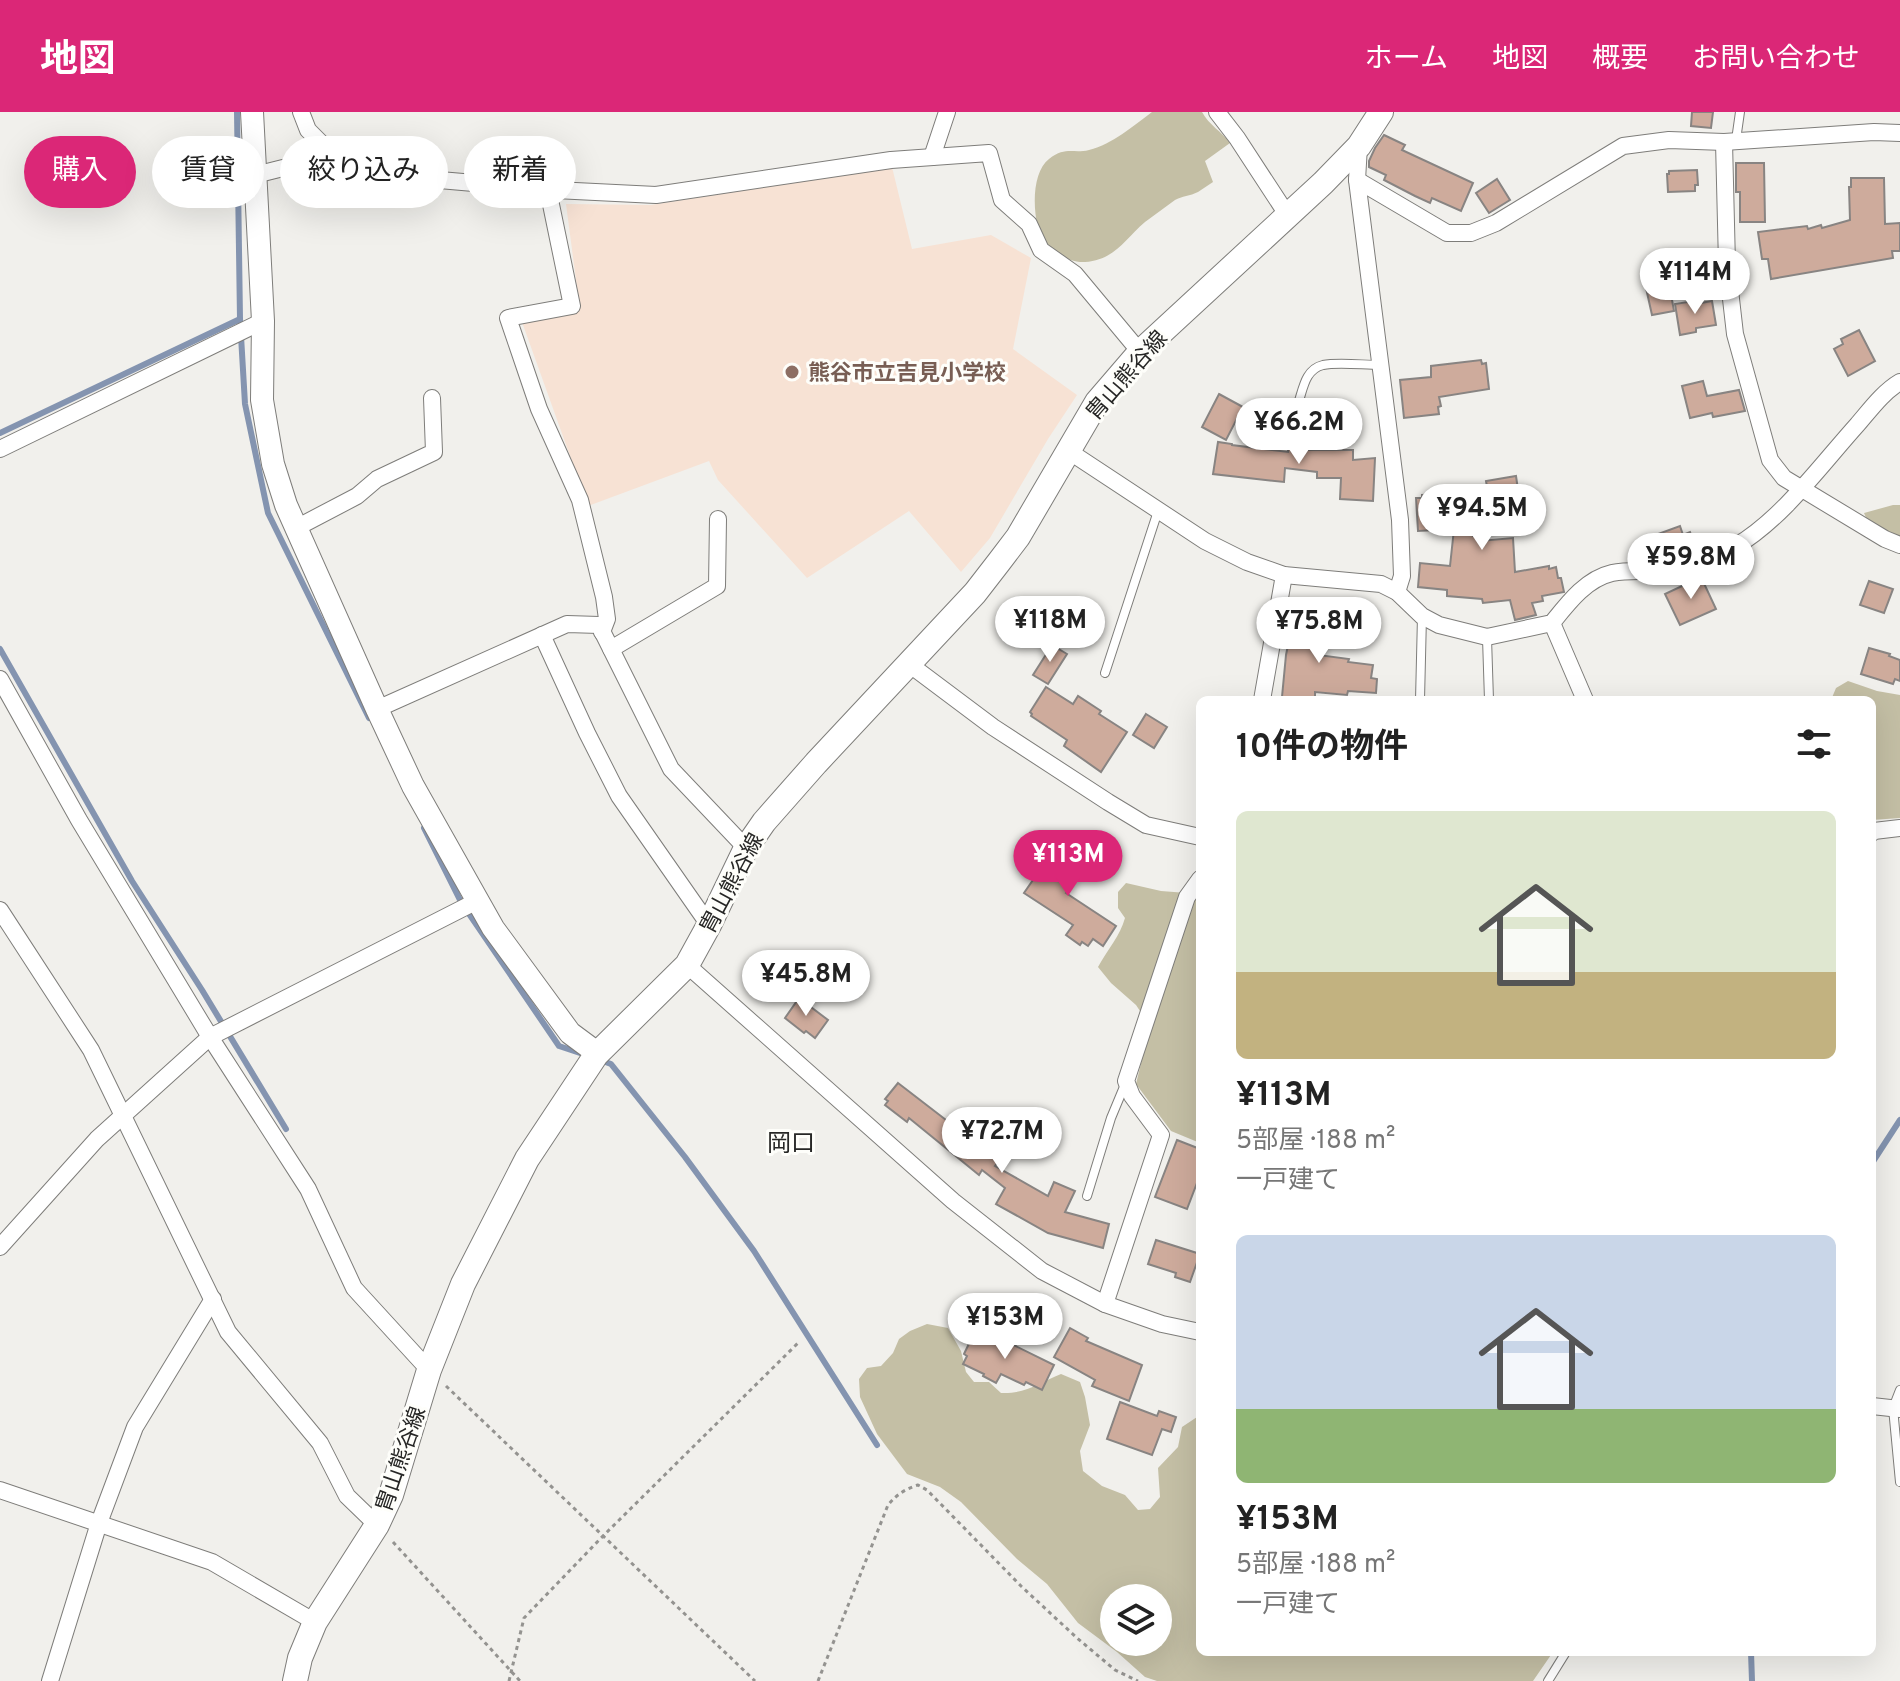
<!DOCTYPE html>
<html lang="ja">
<head>
<meta charset="utf-8">
<style>
	body { margin:0; font-family:Overpass,"Noto Sans JP",sans-serif; background:#f6f6f6; color:#222; height:100vh; display:flex; flex-direction:column; font-size:30px; white-space:nowrap }
	* { box-sizing:border-box; margin:0 }
	p { font-size:26px; color:#767676 }
	.icon { flex:none; width:44px; height:44px; fill:none; stroke:currentColor; stroke-width:2; stroke-linecap:round; stroke-linejoin:round }
	.map { position:relative; flex:1; overflow:hidden }
	.side { position:absolute; left:1196px; top:584px; width:680px; height:960px; display:flex; flex-direction:column; background:#fff; border-radius:12px; box-shadow:0 8px 32px #0002 }
	.side>* { flex:none }
	.banner { position:absolute; left:24px; top:24px; width:760px; height:72px; display:flex; gap:16px }
	.buttons { position:absolute; left:1100px; top:1472px; display:grid; gap:16px }
	.buttons a { display:grid; place-items:center; width:72px; height:72px; border-radius:50%; background:#fff; box-shadow:0 8px 32px #0002; font-size:40px }
	.price { position:absolute; translate:-50% -68px; padding:0 18px; border-radius:28px; background:#fff; color:#222; font-size:26px; line-height:52px; filter:drop-shadow(0 2px 4px #0008) }
	.price::after { content:''; position:absolute; left:50%; top:48px; width:24px; height:18px; margin-left:-12px; background:inherit; clip-path:polygon(0 0,100% 0,50% 100%) }
	.price.selected { background:#db2777; color:#fff }
	ul { padding:0; list-style:none }
	li { display:grid; align-content:center; gap:16px; height:424px; padding:0 40px }
	li span { display:grid; place-items:center; height:248px; border-radius:12px; color:#555 }
	li>.icon { margin-inline-start:auto }
	span .icon { width:144px; height:144px; fill:#fffc; stroke-width:1 }
	li b { font-size:34px }
	h2 { display:flex; justify-content:space-between; align-items:center; height:96px; padding:0 40px; font-size:34px }
	.pill { padding:0 28px; border-radius:36px; background:#fff; box-shadow:0 8px 32px #0002; font-size:28px; line-height:72px }
	.pill.selected { background:#db2777; color:#fff }
	header { display:flex; align-items:center; gap:48px; box-sizing:border-box; height:112px; padding:0 40px; background:#db2777; color:#fff }
	header strong { font-size:38px }
	nav { display:flex; gap:44px; margin-inline-start:auto; font-size:28px }
	.map>svg:first-child { display:block }
	.education { fill:#f7e2d4 }
	.green { fill:#c4bfa5; fill-rule:evenodd }
	.lines { fill:none; stroke-linecap:round; stroke-linejoin:round }
	.stream { stroke:#8494b0; stroke-width:6 }
	.building { fill:#ceab9c; stroke:#888482; stroke-width:2 }
	.service-casing { stroke:#7e7d7a; stroke-width:10 }
	.minor-casing { stroke:#7e7d7a; stroke-width:18 }
	.tertiary-casing { stroke:#7e7d7a; stroke-width:24 }
	.secondary-casing { stroke:#7e7d7a; stroke-width:26 }
	.path { stroke:#949390; stroke-width:3; stroke-dasharray:4 4; stroke-linecap:butt }
	.service { stroke:#fff; stroke-width:8 }
	.minor { stroke:#fff; stroke-width:16 }
	.tertiary { stroke:#fff; stroke-width:22 }
	.secondary { stroke:#fff; stroke-width:24 }
	.education-dot { fill:#8d6e63; stroke:#fefefa; stroke-width:3 }
	.labels { text-anchor:middle; stroke-width:6; stroke-linejoin:round; paint-order:stroke }
	.education-label { font-size:22px; font-weight:bold; fill:#785e54; stroke:#fefefa; text-anchor:start }
	.street-label { font-size:22px; fill:#272726; stroke:#fefefa }
	.neighbourhood-label { font-size:24px; fill:#272726; stroke:#fefefa }
</style>
</head>
<body>
<header>
<strong>地図</strong>
<nav><a>ホーム</a><a>地図</a><a>概要</a><a>お問い合わせ</a></nav>
</header>
<div class="map">
<svg width="1900" height="1569" viewBox="0 0 1900 1569">
	<rect width="100%" height="100%" fill="#f1f0ec"/>
	<path class="education" d="M892,55L912,137L991,123L1031,146L1013,237L1077,283L1048,327L990,426L961,460L909,399L807,466L718,368L709,349L588,394L522,210L580,198L566,92L651,93Z"/>
	<g class="green">
		<path d="M1152,0H1202C1209,13 1221,19 1230,31L1205,49L1213,70C1208,73 1203,77 1198,80C1190,84 1182,84 1175,88C1165,95 1155,103 1145,110C1125,127 1115,148 1085,150C1073,151 1054,143 1046,133C1032,115 1029,62 1049,47C1066,34 1073,42 1089,38C1113,32 1133,14 1152,0Z"/>
		<path d="M1893,393H1900V426L1868,410L1864,401Z"/>
		<path d="M1848,569L1877,579L1900,583V706L1872,708V588H1831L1836,576Z"/>
		<path d="M1126,771L1161,779L1200,782V1031L1171,1019L1136,972L1150,914L1136,893L1111,871L1098,855C1108,837 1120,824 1125,806L1118,796V780Z"/>
		<path d="M927,1212L948,1216L961,1239L966,1260L974,1270H989L1001,1281C1027,1282 1038,1271 1061,1262L1080,1270L1085,1285L1090,1313L1080,1339L1083,1359L1102,1374L1125,1383L1138,1398L1150,1397L1160,1385L1158,1356L1178,1335L1182,1315L1200,1303V1540H1553L1533,1569H1157L1145,1565L1117,1540L1078,1511L1047,1472L1017,1447L961,1390L940,1375L907,1362L877,1322L860,1285L859,1267L867,1256L881,1254L893,1241L899,1227L910,1219ZM1114,1486H1158V1530H1114Z"/>
	</g>
	<g class="lines">
		<g class="stream">
			<path d="M237,0L240,207L245,292L268,401L369,606"/>
			<path d="M0,321L240,207"/>
			<path d="M0,537L132,769L202,878L286,1017"/>
			<path d="M424,716L461,790L559,934L586,943"/>
			<path d="M600,948L611,952L685,1045L754,1139L877,1333"/>
			<path d="M1872,1051L1900,1008"/>
			<path d="M1751,1540L1752,1569"/>
		</g>
	</g>
	<g class="building">
		<path d="M1692,0H1713L1711,16L1691,14Z"/>
		<path d="M1384,23L1405,33L1402,38L1473,71L1461,99L1432,86L1430,91L1415,84L1384,68L1386,63L1369,55V49L1375,36Z"/>
		<path d="M1736,51H1764L1765,110H1740V80H1736Z"/>
		<path d="M1697,58L1698,73H1695V79L1668,80L1667,62H1669V59Z"/>
		<path d="M1851,66H1884L1885,112L1900,111V139H1892L1893,146L1771,167L1768,147H1762L1758,120L1807,114L1808,117L1821,113L1822,116L1850,108L1849,75H1851Z"/>
		<path d="M1497,67L1510,88L1489,101L1476,81Z"/>
		<path d="M1669,171L1674,199L1652,203L1646,176Z"/>
		<path d="M1694,189L1695,192L1712,189L1716,213L1696,216V220L1680,223L1675,192Z"/>
		<path d="M1859,218L1875,249L1848,264L1834,237L1843,232L1841,227Z"/>
		<path d="M1481,248L1482,252L1486,251L1489,277L1439,285L1441,294L1438,295L1439,302L1404,306L1400,268L1431,265V254Z"/>
		<path d="M1703,269L1707,284L1739,278L1745,299L1713,305L1712,301L1690,306L1682,274Z"/>
		<path d="M1219,282L1243,295L1226,328L1202,315Z"/>
		<path d="M1289,326L1308,329L1307,338H1353V348L1375,346L1373,389L1340,387L1341,366H1317V360L1285,356L1284,370L1213,362L1218,330L1232,332V333L1288,340Z"/>
		<path d="M1516,364L1518,378H1530L1531,388L1472,398L1473,424L1480,425V429L1513,426L1515,460L1549,454V457L1556,455L1558,466H1561L1564,480L1542,484L1543,489L1532,491L1536,503L1515,508L1510,488L1483,491L1482,487L1447,484V478L1418,475L1420,451L1450,454L1454,417L1418,419L1416,386H1422V383L1488,380L1486,369Z"/>
		<path d="M1680,414L1683,423L1690,420L1695,434L1664,445L1657,424L1658,422Z"/>
		<path d="M1701,465L1716,497L1680,513L1665,482Z"/>
		<path d="M1869,469L1893,477L1884,501L1860,493Z"/>
		<path d="M1295,499L1325,505L1318,543L1349,547L1348,550L1373,553L1371,566L1377,567L1376,581L1348,579L1347,583L1315,580V588H1288V586L1282,585L1286,543Z"/>
		<path d="M1052,533L1067,542L1048,572L1033,563Z"/>
		<path d="M1869,536L1890,542L1889,544L1900,548V569L1895,567L1893,572L1861,562Z"/>
		<path d="M1046,575L1073,592L1078,584L1101,599L1099,602L1127,620L1101,660L1064,634L1067,628L1031,604L1032,602L1030,600Z"/>
		<path d="M1146,602L1167,615L1154,636L1133,623Z"/>
		<path d="M1058,732L1087,753L1066,781L1116,814L1103,834L1093,827L1088,834L1082,830L1080,833L1066,823L1073,813L1024,781Z"/>
		<path d="M799,886L828,908L815,926L806,919L804,921L785,906Z"/>
		<path d="M898,971L972,1028L975,1025L1002,1045L995,1054L1048,1084L1054,1070L1075,1079L1065,1100L1109,1112L1103,1136L1048,1121L996,1092L1005,1076L982,1058L979,1063L909,1006L907,1010L885,993L888,989L885,987Z"/>
		<path d="M1177,1028L1200,1037V1063L1187,1097L1155,1085Z"/>
		<path d="M1156,1128L1200,1142L1190,1170L1175,1165L1176,1161L1148,1152Z"/>
		<path d="M977,1215L1054,1253L1042,1278L1026,1270L1024,1273L1001,1262L996,1271L983,1264L984,1262L963,1252L967,1244L964,1242Z"/>
		<path d="M1070,1216L1088,1226L1086,1229L1142,1253L1129,1289L1092,1274L1095,1268L1054,1245Z"/>
		<path d="M1120,1290L1157,1304L1159,1299L1176,1305L1171,1320L1162,1317L1152,1343L1107,1327Z"/>
	</g>
	<g class="lines">
		<defs>
			<g id="service">
				<path d="M1736,28L1740,0"/>
				<path d="M1274,323C1284,316 1290,310 1295,299C1303,284 1302,258 1323,253C1338,250 1363,253 1380,253"/>
				<path d="M1487,526L1489,588"/>
				<path d="M1105,561L1158,399"/>
				<path d="M1420,588L1422,504"/>
				<path d="M1087,1084L1111,1006L1126,970"/>
				<path d="M1900,1278L1893,1296L1900,1370"/>
				<path d="M1548,1569L1566,1540"/>
			</g>
			<g id="minor">
				<path d="M301,0L308,18L337,47"/>
				<path d="M1217,0L1237,26L1288,104"/>
				<path d="M1724,30L1727,152L1735,222L1770,348L1784,366L1885,427L1900,433"/>
				<path d="M1359,34L1357,68L1400,408L1402,464L1397,480"/>
				<path d="M932,45L947,0"/>
				<path d="M255,63L319,47H337L405,65L555,78L656,83L891,48L989,41L1002,88L1029,112L1041,138L1075,162L1140,240"/>
				<path d="M1357,68L1447,121H1471L1496,111L1623,34L1669,28L1724,30L1874,20L1900,21"/>
				<path d="M548,78L572,194L508,206L539,297L580,388L604,485L607,507L602,520"/>
				<path d="M0,337L263,209"/>
				<path d="M1067,338L1205,429L1247,450L1284,463L1381,472L1397,480L1422,504L1439,513L1487,525L1552,511C1568,491 1586,467 1612,461C1631,457 1649,460 1668,459C1693,458 1715,447 1736,434C1782,407 1821,353 1857,313C1870,298 1883,280 1900,270"/>
				<path d="M296,416L357,384L377,367L434,340L432,286"/>
				<path d="M1552,511L1585,588"/>
				<path d="M542,523L587,621L619,684L709,813"/>
				<path d="M611,537L717,474L718,407"/>
				<path d="M909,552L993,615L1108,690L1146,713L1200,725"/>
				<path d="M0,567L79,708L210,925L308,1077L354,1176L429,1258"/>
				<path d="M1262,588L1284,463"/>
				<path d="M377,597L567,512L599,513L671,657L746,736"/>
				<path d="M1872,721L1874,719L1900,716"/>
				<path d="M0,798L91,938L228,1220L320,1331L347,1384L377,1413"/>
				<path d="M687,853L953,1089L1042,1159L1105,1192L1162,1212L1200,1220"/>
				<path d="M0,1135L97,1027L210,925L477,789"/>
				<path d="M1105,1192L1161,1023L1132,984L1126,969L1187,785L1200,767"/>
				<path d="M1872,1294L1900,1297"/>
				<path d="M0,1378L212,1450L315,1510"/>
				<path d="M50,1569L99,1411L135,1315L213,1187"/>
			</g>
			<path id="tertiary" d="M252,0L263,209L262,288L273,352L286,393L377,597L413,674L493,816L570,921L597,941"/>
			<path id="secondary" d="M295,1569L300,1546L315,1510L377,1413L391,1383L429,1258L463,1172L527,1047L596,943L687,853L709,813L746,736L764,710L816,651L975,481L999,450L1018,425L1097,290L1140,240L1323,71L1359,34L1381,0"/>
		</defs>
		<use href="#service" class="service-casing"/>
		<use href="#minor" class="minor-casing"/>
		<use href="#tertiary" class="tertiary-casing"/>
		<use href="#secondary" class="secondary-casing"/>
		<g class="path">
			<path d="M446,1274L755,1569"/>
			<path d="M393,1430L520,1569"/>
			<path d="M509,1569L524,1506L603,1424L799,1230"/>
			<path d="M818,1569L888,1393C896,1383 905,1377 918,1373L927,1378L1021,1474L1077,1526L1115,1558L1138,1569"/>
		</g>
		<use href="#service" class="service"/>
		<use href="#minor" class="minor"/>
		<use href="#tertiary" class="tertiary"/>
		<use href="#secondary" class="secondary"/>
	</g>
	<circle class="education-dot" cx="792" cy="260" r="8"/>
	<g class="labels">
		<g class="education-label">
			<text x="808" y="268">熊谷市立吉見小学校</text>
		</g>
		<g class="street-label">
			<text transform="translate(1126 263) rotate(-49)" y="8">胄山熊谷線</text>
			<text transform="translate(731 771) rotate(-62)" y="8">胄山熊谷線</text>
			<text transform="translate(400 1347) rotate(-71)" y="8">胄山熊谷線</text>
		</g>
		<g class="neighbourhood-label">
			<text x="791" y="1039">岡口</text>
		</g>
	</g>
</svg>
<div class="buttons">
<a><svg class="icon" aria-label="layers" viewBox="0 0 24 24"><path d="M12 4l9 5-9 5-9-5zM3 14l9 5 9-5"/></svg></a>
</div>
<b class="price" style="left:1695px;top:204px">¥114M</b>
<b class="price" style="left:1299px;top:354px">¥66.2M</b>
<b class="price" style="left:1482px;top:440px">¥94.5M</b>
<b class="price" style="left:1691px;top:489px">¥59.8M</b>
<b class="price" style="left:1050px;top:552px">¥118M</b>
<b class="price" style="left:1319px;top:553px">¥75.8M</b>
<b class="price selected" style="left:1068px;top:786px">¥113M</b>
<b class="price" style="left:806px;top:906px">¥45.8M</b>
<b class="price" style="left:1002px;top:1063px">¥72.7M</b>
<b class="price" style="left:1005px;top:1249px">¥153M</b>
<div class="banner">
<a class="pill selected">購入</a>
<a class="pill">賃貸</a>
<a class="pill">絞り込み</a>
<a class="pill">新着</a>
</div>
<section class="side">
<h2>10件の物件<svg class="icon" aria-label="filters" viewBox="0 0 24 24"><path d="M4 7h16M4 17h16"/><circle cx="9" cy="7" r="2"/><circle cx="15" cy="17" r="2"/></svg></h2>
<ul>
<li><span style="background:linear-gradient(#dfe7d0 65%,#c2b280 0)"><svg class="icon" aria-label="home" viewBox="0 0 24 24"><path d="M3 11l9-7 9 7M6 9v11h12V9"/></svg></span><div><b>¥113M</b><p>5部屋 · 188 m²</p><p>一戸建て</p></div></li>
<li><span style="background:linear-gradient(#c9d6e8 70%,#8fb573 0)"><svg class="icon" aria-label="home" viewBox="0 0 24 24"><path d="M3 11l9-7 9 7M6 9v11h12V9"/></svg></span><div><b>¥153M</b><p>5部屋 · 188 m²</p><p>一戸建て</p></div></li>
</ul>
</section>
</div>
</body>
</html>
